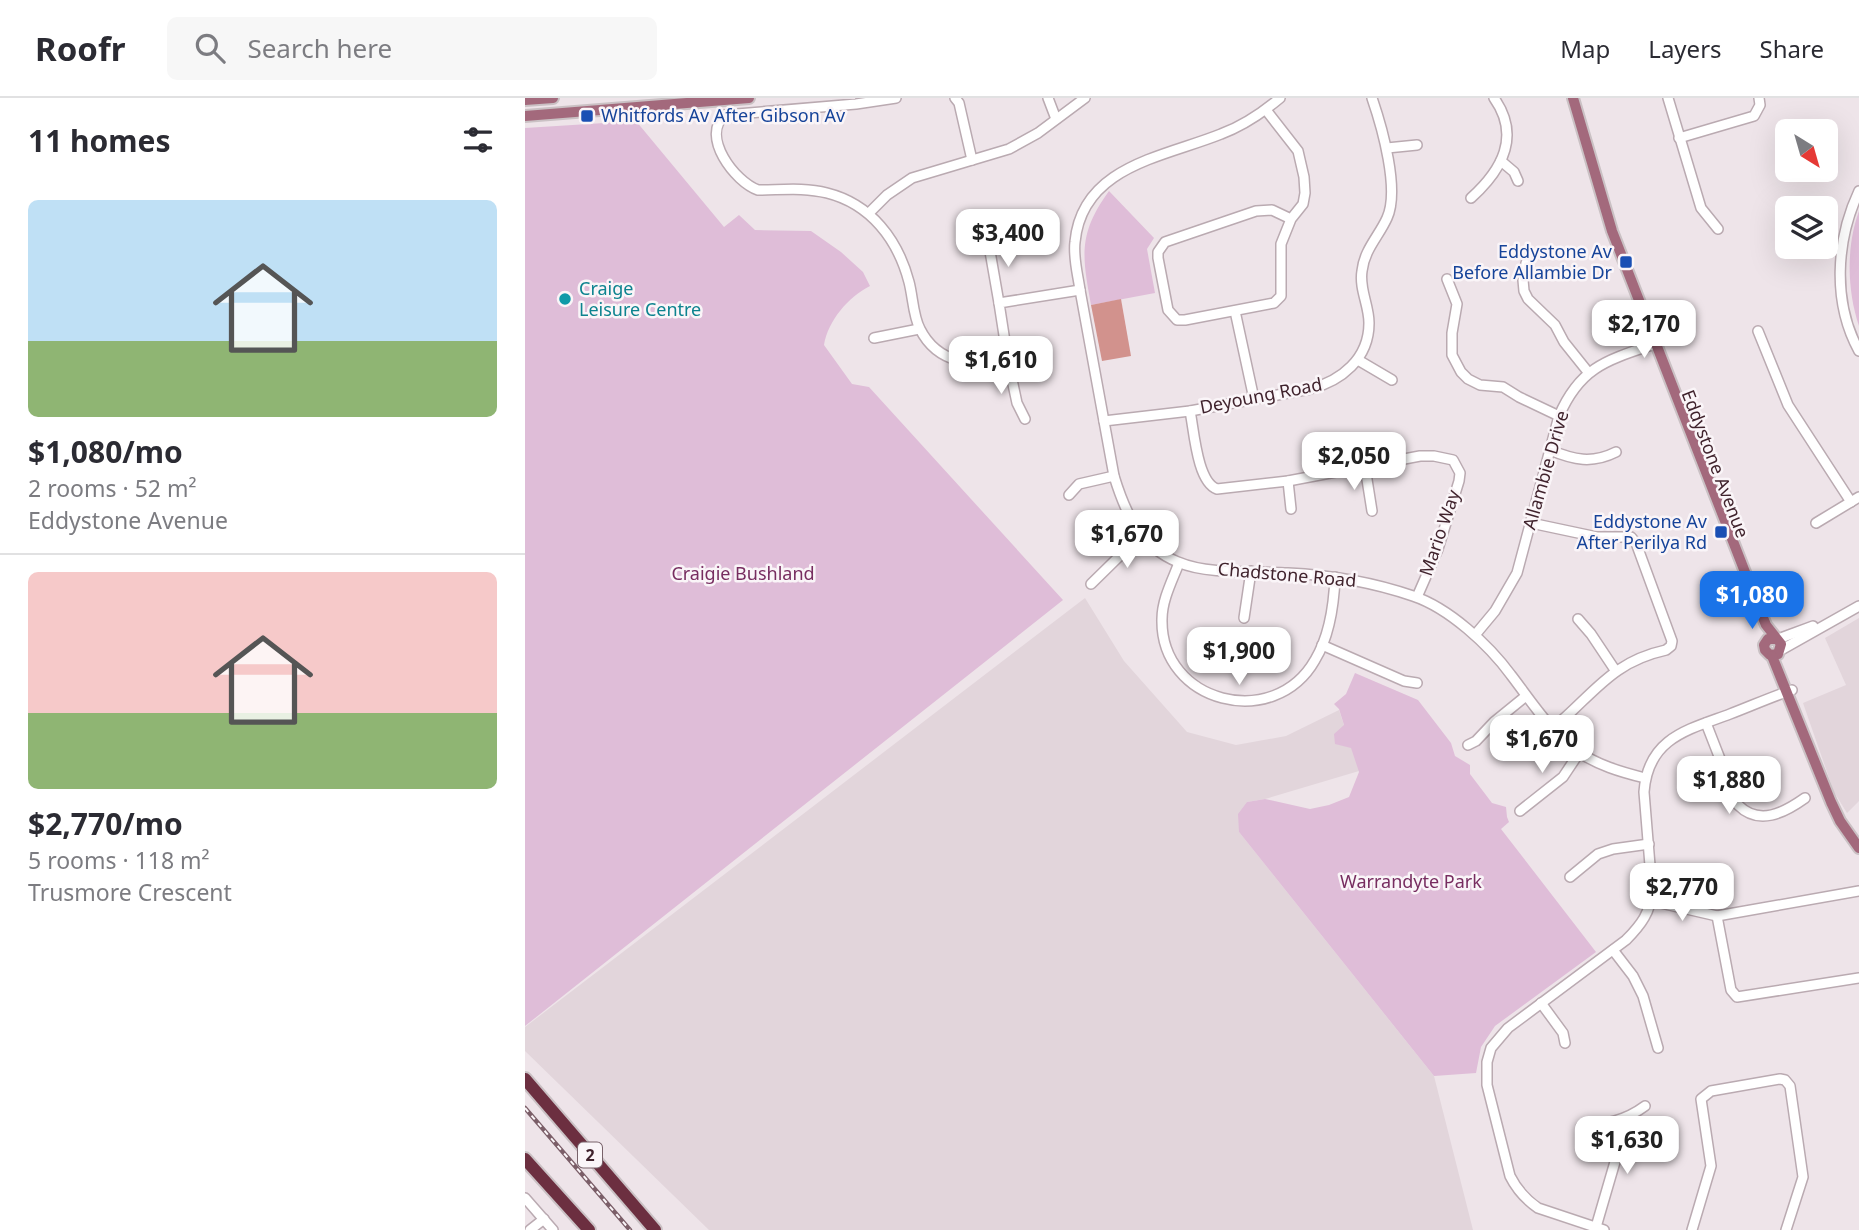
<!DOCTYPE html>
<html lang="en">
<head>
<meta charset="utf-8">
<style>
	body { margin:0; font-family:"Noto Sans",sans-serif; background:#f7f7f7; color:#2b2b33; height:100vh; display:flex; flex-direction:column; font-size:26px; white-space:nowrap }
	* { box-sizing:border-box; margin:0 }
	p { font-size:23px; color:#7c7c81 }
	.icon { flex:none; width:38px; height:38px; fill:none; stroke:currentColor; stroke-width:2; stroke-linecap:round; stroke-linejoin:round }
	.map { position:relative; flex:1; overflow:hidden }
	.side { display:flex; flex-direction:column; background:#fff; width:525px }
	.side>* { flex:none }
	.needle { width:46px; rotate:143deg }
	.buttons { position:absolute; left:1250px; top:21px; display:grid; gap:14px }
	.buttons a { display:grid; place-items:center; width:63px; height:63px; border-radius:10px; background:#fff; box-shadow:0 7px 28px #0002; font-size:35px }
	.price { position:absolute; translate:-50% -60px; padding:0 16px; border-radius:14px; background:#fff; color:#222; font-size:23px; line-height:46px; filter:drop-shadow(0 2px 4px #0008) }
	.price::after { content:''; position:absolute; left:50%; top:42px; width:21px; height:16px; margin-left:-10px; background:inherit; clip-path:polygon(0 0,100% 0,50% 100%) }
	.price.on { background:#1a73e8; color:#fff }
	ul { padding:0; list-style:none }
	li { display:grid; align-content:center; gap:14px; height:371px; padding:0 28px }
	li+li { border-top:2px solid #e1e1e2 }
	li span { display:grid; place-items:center; height:217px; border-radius:10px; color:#555 }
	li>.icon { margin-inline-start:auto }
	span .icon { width:126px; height:126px; fill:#fffc; stroke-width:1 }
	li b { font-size:30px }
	h2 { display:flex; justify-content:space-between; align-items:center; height:84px; padding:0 28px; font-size:30px }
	header { display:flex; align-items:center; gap:42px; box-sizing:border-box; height:98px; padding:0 35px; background:#fff; border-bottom:2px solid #e1e1e2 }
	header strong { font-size:33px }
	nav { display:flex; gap:38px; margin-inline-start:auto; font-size:24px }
	.search { width:490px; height:63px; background:#f7f7f7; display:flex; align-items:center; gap:18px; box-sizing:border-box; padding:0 24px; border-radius:10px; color:#7c7c81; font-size:26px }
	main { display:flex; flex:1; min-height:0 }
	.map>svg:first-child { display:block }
	.built { fill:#e2d5db }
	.green { fill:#dfbdd8 }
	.water { fill:#d2928d }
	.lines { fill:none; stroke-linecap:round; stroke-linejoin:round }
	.minor-casing { stroke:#baaab1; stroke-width:12 }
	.major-casing { stroke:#cac1c4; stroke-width:14 }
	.highway-casing { stroke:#cac1c4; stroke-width:16 }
	.minor { stroke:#fff; stroke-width:9 }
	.major { stroke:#a3697c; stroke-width:10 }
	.highway { stroke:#6c2f40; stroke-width:12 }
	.rail-casing { stroke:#7b5e68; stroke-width:4.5 }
	.rail { stroke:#faf5f8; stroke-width:2; stroke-dasharray:5; stroke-linecap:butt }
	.transit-dot { fill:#1a4fb4; stroke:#faf5f8; stroke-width:2.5 }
	.culture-dot { fill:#0f9aa8; stroke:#faf5f8; stroke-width:2.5 }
	.labels { text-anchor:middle; stroke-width:5; stroke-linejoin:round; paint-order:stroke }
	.shield { fill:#faf5f8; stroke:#78626a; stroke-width:2 }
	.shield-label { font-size:16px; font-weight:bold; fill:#40232d }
	.transit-label { font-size:18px; fill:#164399; stroke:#faf5f8; text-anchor:end }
	.culture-label { font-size:18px; fill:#0d838f; stroke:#faf5f8; text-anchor:start }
	.street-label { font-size:18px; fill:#40232d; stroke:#faf5f8 }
	.park-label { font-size:18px; fill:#772d60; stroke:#faf5f8 }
</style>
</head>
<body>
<header>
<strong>Roofr</strong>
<div class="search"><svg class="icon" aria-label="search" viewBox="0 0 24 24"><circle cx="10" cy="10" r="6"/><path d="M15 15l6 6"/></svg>Search here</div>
<nav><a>Map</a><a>Layers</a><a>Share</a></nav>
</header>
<main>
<section class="side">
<h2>11 homes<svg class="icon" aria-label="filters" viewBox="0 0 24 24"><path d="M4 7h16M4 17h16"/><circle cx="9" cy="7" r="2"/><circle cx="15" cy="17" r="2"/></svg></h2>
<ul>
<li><span style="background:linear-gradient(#bfe0f5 65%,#8fb573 0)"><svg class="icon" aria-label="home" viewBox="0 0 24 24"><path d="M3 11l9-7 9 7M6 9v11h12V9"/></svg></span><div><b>$1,080/mo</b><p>2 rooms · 52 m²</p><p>Eddystone Avenue</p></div></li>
<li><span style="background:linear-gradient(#f6c9c9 65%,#8fb573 0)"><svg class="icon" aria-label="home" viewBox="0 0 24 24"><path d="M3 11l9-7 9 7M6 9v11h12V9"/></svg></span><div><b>$2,770/mo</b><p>5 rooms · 118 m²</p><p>Trusmore Crescent</p></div></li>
</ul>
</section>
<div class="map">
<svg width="1334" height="1132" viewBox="0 0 1334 1132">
	<rect width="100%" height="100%" fill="#eee4e9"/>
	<g class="built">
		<path d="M560,500L599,563L662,634L711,647L761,638L814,612L834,673L740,701L722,704L714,734L909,978L948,1132H184L0,953V929Z"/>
		<path d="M1334,520V703L1322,715L1309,694L1278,605L1321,587L1300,540Z"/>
	</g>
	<g class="green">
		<path d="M111,23L199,129L214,117L230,132L286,133L316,154L338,174L345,188C323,199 303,223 299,247L327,286L344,289L538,502L0,928V30Z"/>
		<path d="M584,93L629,140L622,151L630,195L566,207C557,157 553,136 584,93Z"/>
		<path d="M1334,113V228C1322,193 1321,148 1334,113Z"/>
		<path d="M830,575L893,602L926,645L930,658L945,667V676L967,705L981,709L982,719L984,724L976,731L1071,854L970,928L956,949L951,975L909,978L714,734L713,716L722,704L740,701L785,711L804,707L824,699L834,674L826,650L810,646L809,636L819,627L814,611L809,606L821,596Z"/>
	</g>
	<path class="water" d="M596,201L606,258L577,263L566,207Z"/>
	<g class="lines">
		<defs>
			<g id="minor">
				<path d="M371,0L331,6L200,17C175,38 210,84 233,92C256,92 279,89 302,95C346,106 373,142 384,184C388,199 388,218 395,231C413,267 449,268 483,263L474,205L555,192"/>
				<path d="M430,0L434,5L447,62"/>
				<path d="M523,0L531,21"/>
				<path d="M755,0C737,15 718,28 696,36C639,59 557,68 550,144C548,160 553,177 555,192L589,378C600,414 615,449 653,464C683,477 730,473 763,475C806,477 847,484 888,498C924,510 964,547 986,577C1006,603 1025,633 1052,653C1072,667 1096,674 1120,680"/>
				<path d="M1143,0L1176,110L1193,131"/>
				<path d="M741,12L773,53L779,79L780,95L778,106L766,121L756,146V198L749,205L660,222H652L643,212L633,160V154L640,144L731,113L747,112L766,121"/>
				<path d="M1154,40L1229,18L1235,7L1234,0"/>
				<path d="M862,50L892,47"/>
				<path d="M976,63L989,74L993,83"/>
				<path d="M1334,93C1311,142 1307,204 1334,253"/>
				<path d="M946,100C977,72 996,38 969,0"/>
				<path d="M344,115L362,97L387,80L484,51L513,35L560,0"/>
				<path d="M463,142L474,205"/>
				<path d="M1001,165L998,182L999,193L1003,201L1030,227L1039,244L1063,274"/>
				<path d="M922,181L932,206L927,235V257L936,274L943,281L955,287L978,289L994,299L1034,318"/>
				<path d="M710,213L729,301"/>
				<path d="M1233,233L1263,307L1326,404"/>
				<path d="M349,240L394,231"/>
				<path d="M833,262L867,282"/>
				<path d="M483,263L492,305L500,321"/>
				<path d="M665,313C669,332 672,384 692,391L763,383L895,358H909L928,362L935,375L934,383L913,451L892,499"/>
				<path d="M579,323L665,313L785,291C816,283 844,261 844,225C844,207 834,191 837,173C839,152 854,138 862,120C875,92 857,29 847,0"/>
				<path d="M1025,352C1049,362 1067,366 1091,354"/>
				<path d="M840,369L847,413"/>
				<path d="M763,383L766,411"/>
				<path d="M544,397L554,386L589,378"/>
				<path d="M1006,425L1072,439H1106L1111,445L1147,543L1146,548L1141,552C1086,564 1069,596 1028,630"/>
				<path d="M1291,425L1334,399"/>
				<path d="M654,465C647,483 637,502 637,521C635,605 749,634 790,562C804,539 809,505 810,479"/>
				<path d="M566,486L616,437"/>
				<path d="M719,520L726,473"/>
				<path d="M1053,521L1066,536L1090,572"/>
				<path d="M950,537L970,513L992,475L1034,318C1055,269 1082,262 1130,246"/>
				<path d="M1253,541L1288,528"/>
				<path d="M797,547L879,583L892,585"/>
				<path d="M1256,552L1334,508"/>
				<path d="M1181,625L1213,707C1234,728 1259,715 1280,700"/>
				<path d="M943,647L951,643L969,624L1001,598"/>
				<path d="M995,713L1038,679L1054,655"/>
				<path d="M1045,779L1073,756L1088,751L1124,746"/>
				<path d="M1127,803L1192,818L1334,793"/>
				<path d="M1192,818L1206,892L1212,899L1334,880"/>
				<path d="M1088,852L1108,878L1118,898L1133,950"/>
				<path d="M1016,905L1038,935L1040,945"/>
				<path d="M1056,1029C1080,1026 1100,1023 1120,1008"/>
				<path d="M0,1100L28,1132"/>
				<path d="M1071,1129L1092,1057L1087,1025"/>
				<path d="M5,1132L19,1121"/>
				<path d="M1079,1132L1013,1110C1000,1101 992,1092 985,1078L962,987V964L966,950L983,930L1101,842C1116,827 1126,814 1127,792L1119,694C1123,640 1162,632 1205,616C1226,608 1246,599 1267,592"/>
				<path d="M1167,1132L1186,1068L1176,1001L1186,993L1255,981L1260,982L1265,988L1278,1079L1261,1132"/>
			</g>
			<g id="major">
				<path d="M1048,0L1087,133L1234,510L1241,527L1256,546L1253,556L1245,557L1240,552L1239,547L1243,541H1251"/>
				<path d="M0,2L28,0"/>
				<path d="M0,18L224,0"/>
				<path d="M1247,558L1306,704L1315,723L1334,750"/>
			</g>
			<g id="highway">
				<path d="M0,981L130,1132"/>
				<path d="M0,1061L64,1132"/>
			</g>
		</defs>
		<use href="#minor" class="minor-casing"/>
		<use href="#major" class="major-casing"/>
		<use href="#highway" class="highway-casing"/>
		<use href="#minor" class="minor"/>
		<use href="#major" class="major"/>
		<use href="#highway" class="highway"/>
		<defs>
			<path id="rail" d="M0,1010L105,1132"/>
		</defs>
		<use href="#rail" class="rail-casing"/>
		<use href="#rail" class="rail"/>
	</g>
	<g class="transit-dot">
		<rect x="55" y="11" width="14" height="14" rx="3.5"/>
		<rect x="1094" y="157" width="14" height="14" rx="3.5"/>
		<rect x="1189" y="427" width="14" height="14" rx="3.5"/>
	</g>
	<circle class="culture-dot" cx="40" cy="201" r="7"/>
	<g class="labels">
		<rect class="shield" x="53" y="1044.5" width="24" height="25" rx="5"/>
		<g class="shield-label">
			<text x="65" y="1063">2</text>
		</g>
		<g class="transit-label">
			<text x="76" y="24" text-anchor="start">Whitfords Av After Gibson Av</text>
			<text x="1087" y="160">Eddystone Av<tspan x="1087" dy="21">Before Allambie Dr</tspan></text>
			<text x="1182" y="430">Eddystone Av<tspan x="1182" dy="21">After Perilya Rd</tspan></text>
		</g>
		<g class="culture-label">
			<text x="54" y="197">Craige<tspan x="54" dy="21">Leisure Centre</tspan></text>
		</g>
		<g class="street-label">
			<text transform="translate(736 298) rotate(-11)" y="6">Deyoung Road</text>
			<text transform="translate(1190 366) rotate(69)" y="6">Eddystone Avenue</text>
			<text transform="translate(1021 372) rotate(-74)" y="6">Allambie Drive</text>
			<text transform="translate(915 435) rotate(-71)" y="6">Mario Way</text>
			<text transform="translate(762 477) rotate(5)" y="6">Chadstone Road</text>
		</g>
		<g class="park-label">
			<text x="218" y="482">Craigie Bushland</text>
			<text x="886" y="790">Warrandyte Park</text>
		</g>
	</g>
</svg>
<div class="buttons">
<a><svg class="needle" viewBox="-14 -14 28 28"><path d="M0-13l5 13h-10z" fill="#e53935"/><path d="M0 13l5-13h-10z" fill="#7c7c81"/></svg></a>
<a><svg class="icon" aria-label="layers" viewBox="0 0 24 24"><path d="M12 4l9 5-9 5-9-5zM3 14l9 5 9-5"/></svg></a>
</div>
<b class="price" style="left:483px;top:171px">$3,400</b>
<b class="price" style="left:1119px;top:262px">$2,170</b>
<b class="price" style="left:476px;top:298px">$1,610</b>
<b class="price" style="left:829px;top:394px">$2,050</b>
<b class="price" style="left:602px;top:472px">$1,670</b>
<b class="price on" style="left:1227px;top:533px">$1,080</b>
<b class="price" style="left:714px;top:589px">$1,900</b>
<b class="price" style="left:1017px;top:677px">$1,670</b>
<b class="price" style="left:1204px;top:718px">$1,880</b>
<b class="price" style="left:1157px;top:825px">$2,770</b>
<b class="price" style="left:1102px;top:1078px">$1,630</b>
</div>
</main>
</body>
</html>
